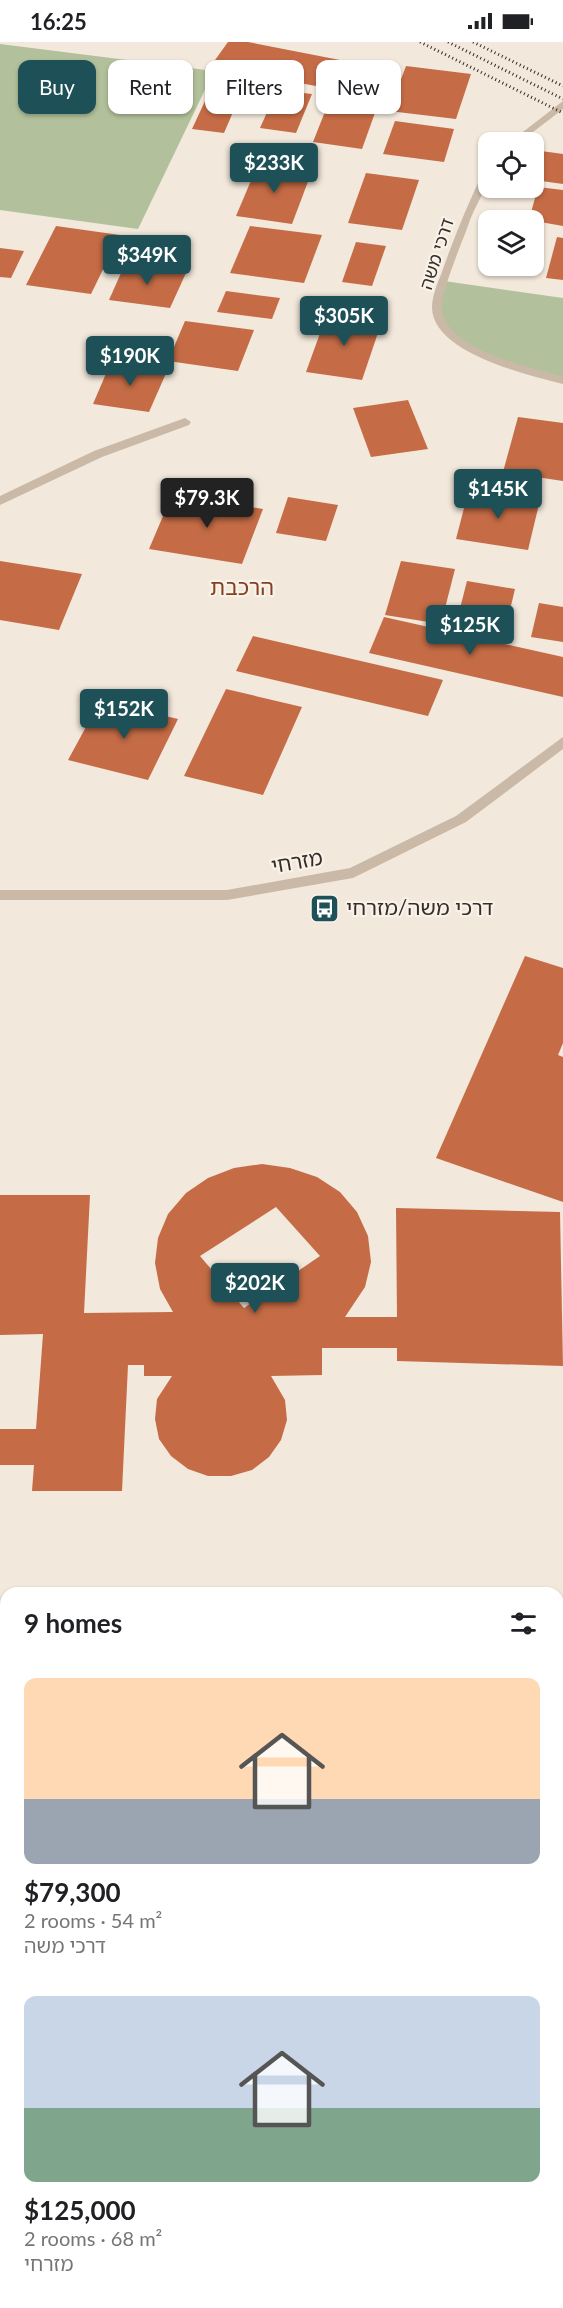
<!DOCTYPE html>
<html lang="en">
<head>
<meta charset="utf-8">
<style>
	body { margin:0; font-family:Lato,"Noto Sans Hebrew",sans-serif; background:#f6f6f6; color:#202124; height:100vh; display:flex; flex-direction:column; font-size:22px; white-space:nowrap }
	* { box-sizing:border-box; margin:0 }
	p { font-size:20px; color:#757577 }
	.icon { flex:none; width:33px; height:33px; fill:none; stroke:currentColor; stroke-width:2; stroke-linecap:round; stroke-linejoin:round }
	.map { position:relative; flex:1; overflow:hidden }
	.sheet { position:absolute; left:0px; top:1545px; width:564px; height:722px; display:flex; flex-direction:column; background:#fff; border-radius:18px 18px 0 0; box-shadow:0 2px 4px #0004 }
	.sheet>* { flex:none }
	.hud { position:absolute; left:18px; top:18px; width:528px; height:54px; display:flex; gap:12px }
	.controls { position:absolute; left:478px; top:90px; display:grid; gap:12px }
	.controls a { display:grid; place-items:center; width:66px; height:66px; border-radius:12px; background:#fff; box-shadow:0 2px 4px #0004; font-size:30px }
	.price { position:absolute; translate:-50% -51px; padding:0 14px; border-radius:6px; background:#1e5057; color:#fff; font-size:20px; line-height:39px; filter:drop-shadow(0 2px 3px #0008) }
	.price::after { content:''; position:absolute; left:50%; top:36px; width:18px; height:14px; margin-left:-9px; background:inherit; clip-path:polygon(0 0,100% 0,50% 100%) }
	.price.current { background:#222; color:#fff }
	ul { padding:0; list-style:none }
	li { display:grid; align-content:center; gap:12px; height:318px; padding:0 24px }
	li span { display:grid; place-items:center; height:186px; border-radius:12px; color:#555 }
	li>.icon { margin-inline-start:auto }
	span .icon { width:108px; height:108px; fill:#fffc; stroke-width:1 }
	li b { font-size:26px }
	h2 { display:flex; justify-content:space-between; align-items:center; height:72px; padding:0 24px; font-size:26px }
	.tag { padding:0 21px; border-radius:12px; background:#fff; box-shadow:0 2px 4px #0004; font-size:21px; line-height:54px }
	.tag.current { background:#1e5057; color:#fff }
	.status { display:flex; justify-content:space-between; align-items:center; height:42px; padding:0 30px; background:#fff; direction:ltr }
	.status svg { height:16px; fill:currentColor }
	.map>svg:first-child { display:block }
	.green { fill:#b2c19b }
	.building { fill:#c56c46; fill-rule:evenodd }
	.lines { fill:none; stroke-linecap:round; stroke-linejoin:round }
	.minor { fill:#cab9a7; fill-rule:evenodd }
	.tertiary { fill:#cab9a7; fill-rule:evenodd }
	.rail-far1 { stroke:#362d28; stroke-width:3; stroke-dasharray:1 3; stroke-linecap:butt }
	.rail { stroke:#362d28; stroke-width:5; stroke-dasharray:1.5 5; stroke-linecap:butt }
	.labels { text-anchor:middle; stroke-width:4.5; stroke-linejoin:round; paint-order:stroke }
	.far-street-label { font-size:18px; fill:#362d28; stroke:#f9f2e8 }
	.street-label { font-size:21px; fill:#362d28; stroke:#f9f2e8 }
	.poi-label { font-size:21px; fill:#362d28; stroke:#f9f2e8; text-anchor:start }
	.neighbourhood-label { font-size:22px; fill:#853f21; stroke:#f9f2e8 }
</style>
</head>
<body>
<div class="status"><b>16:25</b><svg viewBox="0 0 49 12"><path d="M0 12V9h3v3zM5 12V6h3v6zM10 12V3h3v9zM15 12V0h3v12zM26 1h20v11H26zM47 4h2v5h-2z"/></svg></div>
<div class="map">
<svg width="563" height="2266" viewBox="0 0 563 2266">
	<rect width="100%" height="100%" fill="#f2e8db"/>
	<g class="green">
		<path d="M0,2L214,29L138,187L0,168Z"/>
		<path d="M444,239L563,256V339C525,327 444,313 437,266C436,258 442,246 444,239Z"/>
	</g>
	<g class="building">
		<path d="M228,0H248L391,28L374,55L284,38L278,46L205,32Z"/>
		<path d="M406,24L471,32L456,77L389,69Z"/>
		<path d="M212,44L243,47L224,91L192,87Z"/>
		<path d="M277,48L312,52L296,91L260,86Z"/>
		<path d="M328,62L376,68L362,107L313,100Z"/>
		<path d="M395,79L454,87L444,120L383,112Z"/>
		<path d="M534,108L563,112V142L534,138Z"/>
		<path d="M258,122L312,129L292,182L236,174Z"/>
		<path d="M366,131L419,138L402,188L348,181Z"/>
		<path d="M538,145L563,148V184L529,178Z"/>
		<path d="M56,184L120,193L91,252L26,243Z"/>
		<path d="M250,184L322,193L304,241L230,231Z"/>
		<path d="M557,195L563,196V238L546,236Z"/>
		<path d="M356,200L386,204L372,244L342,240Z"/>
		<path d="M0,206L24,209L11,236L0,235Z"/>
		<path d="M125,222L186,231L170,266L109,258Z"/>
		<path d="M226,249L280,256L272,277L217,270Z"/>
		<path d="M327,272L382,279L362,338L306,330Z"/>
		<path d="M185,279L254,288L238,329L168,319Z"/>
		<path d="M111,320L167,329L149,370L93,362Z"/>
		<path d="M408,358L428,407L371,415L353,366Z"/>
		<path d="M518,375L563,381V439L503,430Z"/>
		<path d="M469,447L540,458L528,508L456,497Z"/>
		<path d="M172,453L263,467L242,522L149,507Z"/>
		<path d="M288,455L338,463L326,499L276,491Z"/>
		<path d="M0,519L82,532L59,588L0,578Z"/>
		<path d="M401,519L455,527L441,582L385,573Z"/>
		<path d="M467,539L515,547L504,593L455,586Z"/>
		<path d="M539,561L563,565V600L531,595Z"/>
		<path d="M384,575L563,615V655L369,611Z"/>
		<path d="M253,594L443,638L428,674L236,629Z"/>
		<path d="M226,647L302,665L263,753L184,734Z"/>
		<path d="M100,659L178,677L148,738L68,718Z"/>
		<path d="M525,914L563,926V1001L558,1013L563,1015V1160L436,1116Z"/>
		<path d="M262,1122L290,1126L317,1135L340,1150L357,1170L368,1194L371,1220L365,1245L345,1275H397L396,1166L560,1170L563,1324L397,1319V1306H322V1333L271,1334L285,1358L287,1378L281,1398L269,1415L252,1428L231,1434H208L188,1427L171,1414L159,1397L155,1377L157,1357L172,1334H144V1323H128L122,1449H32L34,1423H0V1387H36L43,1292L0,1293V1153H90L84,1271L173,1270L160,1247L155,1221L158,1196L168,1172L186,1151L208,1136L234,1126ZM276,1165L320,1214L244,1266L200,1214Z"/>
		<path d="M558,2191L563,2193V2266H398L400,2260H558Z"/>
		<path d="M6,2243V2260H41L55,2266H0Z"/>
		<path d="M215,2260H326L324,2266H213Z"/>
	</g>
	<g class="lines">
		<path class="minor" d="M185,376L191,380L189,383L102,415L0,463V454L94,409Z"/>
		<g class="tertiary">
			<path d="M563,59V67L520,100H510Z"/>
			<path d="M489,125C489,146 476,161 469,181C462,201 443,244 442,264C441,308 532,325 563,335V342C528,333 432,311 432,265C432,254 438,240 442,230C454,195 468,162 484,128Z"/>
			<path d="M563,695V707L466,780L353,836L227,858H0V848H227L350,826L456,774Z"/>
			<path d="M0,1857L6,1859V1877L0,1875Z"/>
			<path d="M558,2070L563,2072V2093L558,2091Z"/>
		</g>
		<g class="rail-far1">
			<path d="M420,0L563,71"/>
			<path d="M448,0L563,57"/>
			<path d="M473,0L563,44"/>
		</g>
		<g class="rail">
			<path d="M558,1702L563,1700"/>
			<path d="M0,1757H6"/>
			<path d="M0,1785L6,1786"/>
			<path d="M558,1947L563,1949"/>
		</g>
	</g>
	<defs>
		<symbol id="bus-square" viewBox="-11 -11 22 22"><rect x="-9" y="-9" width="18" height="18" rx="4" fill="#1e5057" stroke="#f9f2e8"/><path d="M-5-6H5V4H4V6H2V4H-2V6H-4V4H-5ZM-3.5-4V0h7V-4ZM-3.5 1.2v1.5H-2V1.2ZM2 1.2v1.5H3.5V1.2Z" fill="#fff"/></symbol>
	</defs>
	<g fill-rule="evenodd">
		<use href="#bus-square" x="308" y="850" width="33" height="33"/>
	</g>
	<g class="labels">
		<g class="far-street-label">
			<text transform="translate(437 212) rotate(-72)" y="6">דרכי משה</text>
		</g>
		<g class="street-label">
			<text transform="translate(297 820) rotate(-10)" y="7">מזרחי</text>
		</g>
		<g class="poi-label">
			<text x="346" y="873">דרכי משה/מזרחי</text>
		</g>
		<g class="neighbourhood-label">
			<text x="242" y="553">הרכבת</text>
		</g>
	</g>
</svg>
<div class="controls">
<a><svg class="icon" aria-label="locate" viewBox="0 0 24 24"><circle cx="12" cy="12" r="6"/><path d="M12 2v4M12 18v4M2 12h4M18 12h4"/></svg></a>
<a><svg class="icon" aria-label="layers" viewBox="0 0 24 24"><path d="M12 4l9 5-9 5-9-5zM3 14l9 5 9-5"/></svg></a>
</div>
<b class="price" style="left:274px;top:152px">$233K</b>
<b class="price" style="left:147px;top:244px">$349K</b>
<b class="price" style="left:344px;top:305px">$305K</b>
<b class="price" style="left:130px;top:345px">$190K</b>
<b class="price" style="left:498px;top:478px">$145K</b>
<b class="price current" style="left:207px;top:487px">$79.3K</b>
<b class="price" style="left:470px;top:614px">$125K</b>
<b class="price" style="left:124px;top:698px">$152K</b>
<b class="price" style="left:255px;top:1272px">$202K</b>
<div class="hud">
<a class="tag current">Buy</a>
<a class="tag">Rent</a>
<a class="tag">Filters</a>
<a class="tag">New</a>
</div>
<section class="sheet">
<h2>9 homes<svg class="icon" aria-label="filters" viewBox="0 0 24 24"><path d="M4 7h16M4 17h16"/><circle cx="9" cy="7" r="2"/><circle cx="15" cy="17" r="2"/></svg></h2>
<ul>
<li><span style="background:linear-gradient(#ffd9b3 65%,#9aa5b1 0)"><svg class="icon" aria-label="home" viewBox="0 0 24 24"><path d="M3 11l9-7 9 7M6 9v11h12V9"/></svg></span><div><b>$79,300</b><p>2 rooms · 54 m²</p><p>דרכי משה</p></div></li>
<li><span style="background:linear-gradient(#c9d6e8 60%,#7fa58c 0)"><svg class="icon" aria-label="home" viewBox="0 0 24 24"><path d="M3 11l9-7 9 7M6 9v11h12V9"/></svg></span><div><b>$125,000</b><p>2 rooms · 68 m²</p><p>מזרחי</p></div></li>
</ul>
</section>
</div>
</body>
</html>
